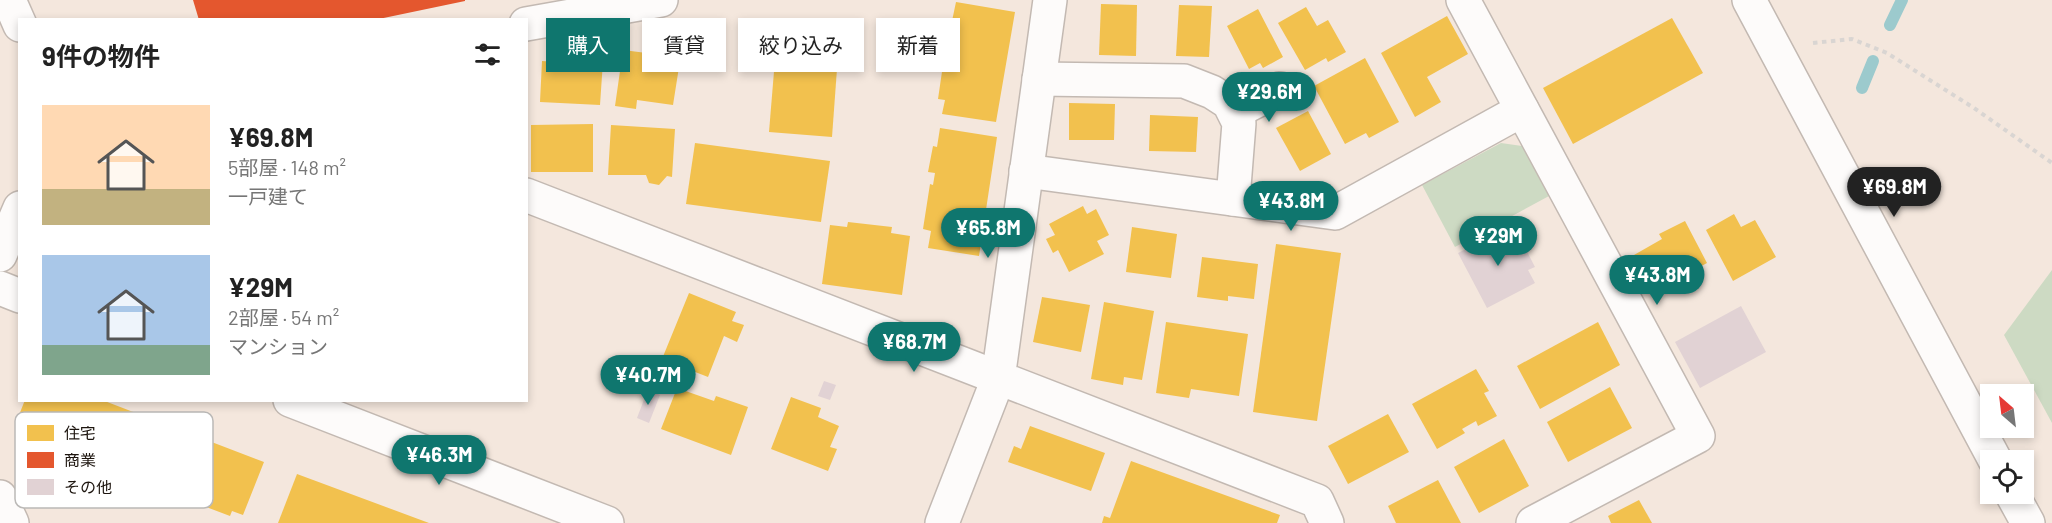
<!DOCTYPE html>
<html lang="ja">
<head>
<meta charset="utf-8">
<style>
	body { margin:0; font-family:Barlow,"Noto Sans JP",sans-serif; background:#f2f2f2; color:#222; height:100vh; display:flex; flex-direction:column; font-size:22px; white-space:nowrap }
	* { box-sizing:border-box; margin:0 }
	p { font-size:20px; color:#767676 }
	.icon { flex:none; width:33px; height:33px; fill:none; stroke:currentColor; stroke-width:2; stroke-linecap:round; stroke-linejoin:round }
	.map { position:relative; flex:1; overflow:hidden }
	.details { position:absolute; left:18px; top:18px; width:510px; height:384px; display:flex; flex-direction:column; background:#fff; border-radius:0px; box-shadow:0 3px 9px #0003 }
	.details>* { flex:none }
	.banner { position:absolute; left:546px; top:18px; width:570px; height:54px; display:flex; gap:12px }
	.needle { width:39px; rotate:332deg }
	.fabs { position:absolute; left:1980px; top:384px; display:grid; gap:12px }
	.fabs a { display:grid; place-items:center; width:54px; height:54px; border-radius:0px; background:#fff; box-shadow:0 3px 9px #0003; font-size:30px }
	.price { position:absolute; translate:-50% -51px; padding:0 14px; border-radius:21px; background:#0f766e; color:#fff; font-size:20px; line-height:39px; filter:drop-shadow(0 2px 3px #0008) }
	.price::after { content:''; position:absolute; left:50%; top:36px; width:18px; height:14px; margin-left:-9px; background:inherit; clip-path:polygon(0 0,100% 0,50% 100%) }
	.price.current { background:#222; color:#fff }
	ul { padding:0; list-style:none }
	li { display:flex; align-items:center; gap:18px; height:150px; padding:0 24px }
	li span { display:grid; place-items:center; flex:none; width:168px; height:120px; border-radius:0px; color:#555 }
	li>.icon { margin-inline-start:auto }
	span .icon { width:72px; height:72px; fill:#fffc; stroke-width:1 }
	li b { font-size:26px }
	h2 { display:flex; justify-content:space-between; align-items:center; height:72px; padding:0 24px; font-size:26px }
	.pill { padding:0 21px; border-radius:0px; background:#fff; box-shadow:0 3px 9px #0003; font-size:21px; line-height:54px }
	.pill.current { background:#0f766e; color:#fff }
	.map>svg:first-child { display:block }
	.green { fill:#cddac3 }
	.homes { fill:#f2c14e }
	.shops { fill:#e4572e }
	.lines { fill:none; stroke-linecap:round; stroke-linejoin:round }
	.stream { stroke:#9ccacd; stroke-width:12 }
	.building { fill:#e1d2d4 }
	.minor-casing { stroke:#c3b9b2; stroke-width:36 }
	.path { stroke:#d9d5d2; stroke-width:4; stroke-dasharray:4.5 4.5; stroke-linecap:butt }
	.minor { stroke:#fdfbfa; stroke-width:33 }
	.key { fill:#fff; stroke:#bbb9b7; stroke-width:1.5 }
	.key-label { font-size:16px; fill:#1d150f }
</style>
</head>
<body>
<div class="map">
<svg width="2052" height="523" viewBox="0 0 2052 523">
	<rect width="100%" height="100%" fill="#f4e7dd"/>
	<g class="green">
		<path d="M1501,143L1522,146L1549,196L1455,247L1422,185Z"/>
		<path d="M2052,270V423L2004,335Z"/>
	</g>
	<g class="homes">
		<path d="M956,2L1015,12L996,122L942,114L945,100L938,99L944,58L950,59L952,46L943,45L947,20L952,21Z"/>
		<path d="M1101,4L1137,5L1136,56L1099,55Z"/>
		<path d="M1179,5L1212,6L1209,57L1176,56Z"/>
		<path d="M1306,7L1317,26L1328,20L1346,52L1328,62L1326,58L1305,70L1278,23Z"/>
		<path d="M1258,9L1283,57L1263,68L1260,63L1249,69L1227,26Z"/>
		<path d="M1447,16L1468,54L1427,77L1441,102L1415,117L1381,53Z"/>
		<path d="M1672,18L1703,73L1573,144L1543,88Z"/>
		<path d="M778,23L840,28L832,137L769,132Z"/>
		<path d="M623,50L670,56L669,65L679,67L673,105L637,100L636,109L615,106Z"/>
		<path d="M1365,58L1399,122L1369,138L1366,133L1345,144L1314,86Z"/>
		<path d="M577,59L603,61L600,105L540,102L542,61L573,63Z"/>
		<path d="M1069,103L1115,104L1114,140H1069Z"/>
		<path d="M1308,111L1331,154L1300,171L1276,128Z"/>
		<path d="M1150,115L1198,117L1196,152L1149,151Z"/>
		<path d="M593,124V172H531V125Z"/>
		<path d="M611,125L675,129L672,177L667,176L659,185L649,183L646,175H608Z"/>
		<path d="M940,128L997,137L979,256L928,248L931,231L923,229L930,184L933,185L935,173L928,172L933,146L937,147Z"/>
		<path d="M695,143L830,161L821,222L686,204Z"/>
		<path d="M1083,206L1087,214L1096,209L1109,235L1097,241L1104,254L1069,272L1058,250L1053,253L1046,239L1055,235L1049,224Z"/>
		<path d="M1734,214L1741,227L1755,220L1776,257L1733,281L1706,230Z"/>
		<path d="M1685,221L1707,263L1653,292L1634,255L1662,239L1659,234Z"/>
		<path d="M848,222L892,227L891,233L910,236L902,295L822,284L830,225L847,227Z"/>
		<path d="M1132,227L1177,234L1171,278L1126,272Z"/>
		<path d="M1276,244L1341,253L1317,421L1253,412Z"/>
		<path d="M1202,257L1258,264L1254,299L1228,296V301L1197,297Z"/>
		<path d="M689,293L736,312L732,321L744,325L737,342L724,336L708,377L662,359Z"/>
		<path d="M1042,297L1090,305L1081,352L1033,342Z"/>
		<path d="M1104,302L1154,311L1142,380L1124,377L1123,385L1091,379Z"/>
		<path d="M1166,322L1248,334L1239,396L1191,389L1189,398L1156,393Z"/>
		<path d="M1598,322L1620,365L1540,409L1517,366Z"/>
		<path d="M1476,369L1489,391L1484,393L1497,416L1478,426L1476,421L1462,429L1465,433L1437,449L1412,404Z"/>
		<path d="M1610,387L1632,428L1568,462L1547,422Z"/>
		<path d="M677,388L714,401L716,396L748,407L731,455L661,429Z"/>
		<path d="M791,397L821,408L818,417L839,426L830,447L837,449L828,471L771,449Z"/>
		<path d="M25,400H102L264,462L243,515L232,511L230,516L193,502L195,496L174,488L173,493L137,479L139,472L116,463L115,468L81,456L84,450L60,441L58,447L25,434L27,429L15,425Z"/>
		<path d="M1388,414L1409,452L1348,484L1328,446Z"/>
		<path d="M1030,426L1105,453L1091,491L1008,462L1014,446L1021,449Z"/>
		<path d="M1504,439L1529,486L1479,513L1454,467Z"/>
		<path d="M1131,461L1280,515L1277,523H1102L1104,516L1110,518Z"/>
		<path d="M297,474L429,523H278Z"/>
		<path d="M1438,480L1461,523H1396L1388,506Z"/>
		<path d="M1639,500L1652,523H1611L1608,516Z"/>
	</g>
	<path class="shops" d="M193,0H465V1L374,20H199Z"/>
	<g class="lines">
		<g class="stream">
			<path d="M1890,25L1902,0"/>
			<path d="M1862,88L1873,61"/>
		</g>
	</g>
	<g class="building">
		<path d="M1505,229L1511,241L1519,236L1535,267L1528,270L1535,283L1487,308L1458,253Z"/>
		<path d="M1741,306L1766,352L1700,388L1675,342Z"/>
		<path d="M824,381L836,385L830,400L818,396Z"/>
		<path d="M648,389L660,395L649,423L637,418Z"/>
	</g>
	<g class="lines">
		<defs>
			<g id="minor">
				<path d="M9,0L20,25"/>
				<path d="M1463,0L1698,436L1533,523"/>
				<path d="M1749,0L1995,460"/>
				<path d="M526,24L661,0"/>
				<path d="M1039,79L1184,81L1212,92L1229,103L1239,123L1233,199"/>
				<path d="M1235,112L1280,89"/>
				<path d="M1026,171L1335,213L1522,110"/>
				<path d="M526,195L1317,501L1327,523"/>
				<path d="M0,255L20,208"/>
				<path d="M0,288L20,296"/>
				<path d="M290,400L607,523"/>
				<path d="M2012,494L2028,523"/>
				<path d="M0,497L12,523"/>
				<path d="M942,523L998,379L1050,0"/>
			</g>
		</defs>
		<use href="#minor" class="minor-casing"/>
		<path class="path" d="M1813,43L1852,39L1887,53L1974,108L2052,163"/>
		<use href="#minor" class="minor"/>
	</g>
	<rect x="15" y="412" width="198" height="96" rx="9" class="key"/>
	<rect x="27" y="425" width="27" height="16" fill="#f2c14e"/>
	<rect x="27" y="452" width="27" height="16" fill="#e4572e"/>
	<rect x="27" y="479" width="27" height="16" fill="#e1d2d4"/>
	<g class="key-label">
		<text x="64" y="439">住宅</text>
		<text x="64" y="466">商業</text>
		<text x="64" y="493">その他</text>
	</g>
</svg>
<div class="fabs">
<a><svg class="needle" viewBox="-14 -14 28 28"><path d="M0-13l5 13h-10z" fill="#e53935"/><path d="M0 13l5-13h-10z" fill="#767676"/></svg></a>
<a><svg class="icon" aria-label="locate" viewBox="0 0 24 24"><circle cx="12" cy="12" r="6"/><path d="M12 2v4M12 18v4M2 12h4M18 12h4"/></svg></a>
</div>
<b class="price" style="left:1269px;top:123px">¥29.6M</b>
<b class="price current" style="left:1894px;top:218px">¥69.8M</b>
<b class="price" style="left:1291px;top:232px">¥43.8M</b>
<b class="price" style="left:988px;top:259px">¥65.8M</b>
<b class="price" style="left:1498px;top:267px">¥29M</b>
<b class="price" style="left:1657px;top:306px">¥43.8M</b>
<b class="price" style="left:914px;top:373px">¥68.7M</b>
<b class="price" style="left:648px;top:406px">¥40.7M</b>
<b class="price" style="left:439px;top:486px">¥46.3M</b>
<div class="banner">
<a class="pill current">購入</a>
<a class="pill">賃貸</a>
<a class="pill">絞り込み</a>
<a class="pill">新着</a>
</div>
<section class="details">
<h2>9件の物件<svg class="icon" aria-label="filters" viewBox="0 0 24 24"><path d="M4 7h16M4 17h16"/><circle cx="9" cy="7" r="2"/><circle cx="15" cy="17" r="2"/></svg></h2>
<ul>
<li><span style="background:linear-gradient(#ffd9b3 70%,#c2b280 0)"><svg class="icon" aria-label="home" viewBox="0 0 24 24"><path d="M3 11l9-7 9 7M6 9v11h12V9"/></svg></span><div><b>¥69.8M</b><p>5部屋 · 148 m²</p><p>一戸建て</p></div></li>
<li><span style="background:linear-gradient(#a9c7e8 75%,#7fa58c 0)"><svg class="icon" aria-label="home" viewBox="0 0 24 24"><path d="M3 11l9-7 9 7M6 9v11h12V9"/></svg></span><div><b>¥29M</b><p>2部屋 · 54 m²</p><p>マンション</p></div></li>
</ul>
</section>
</div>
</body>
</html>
